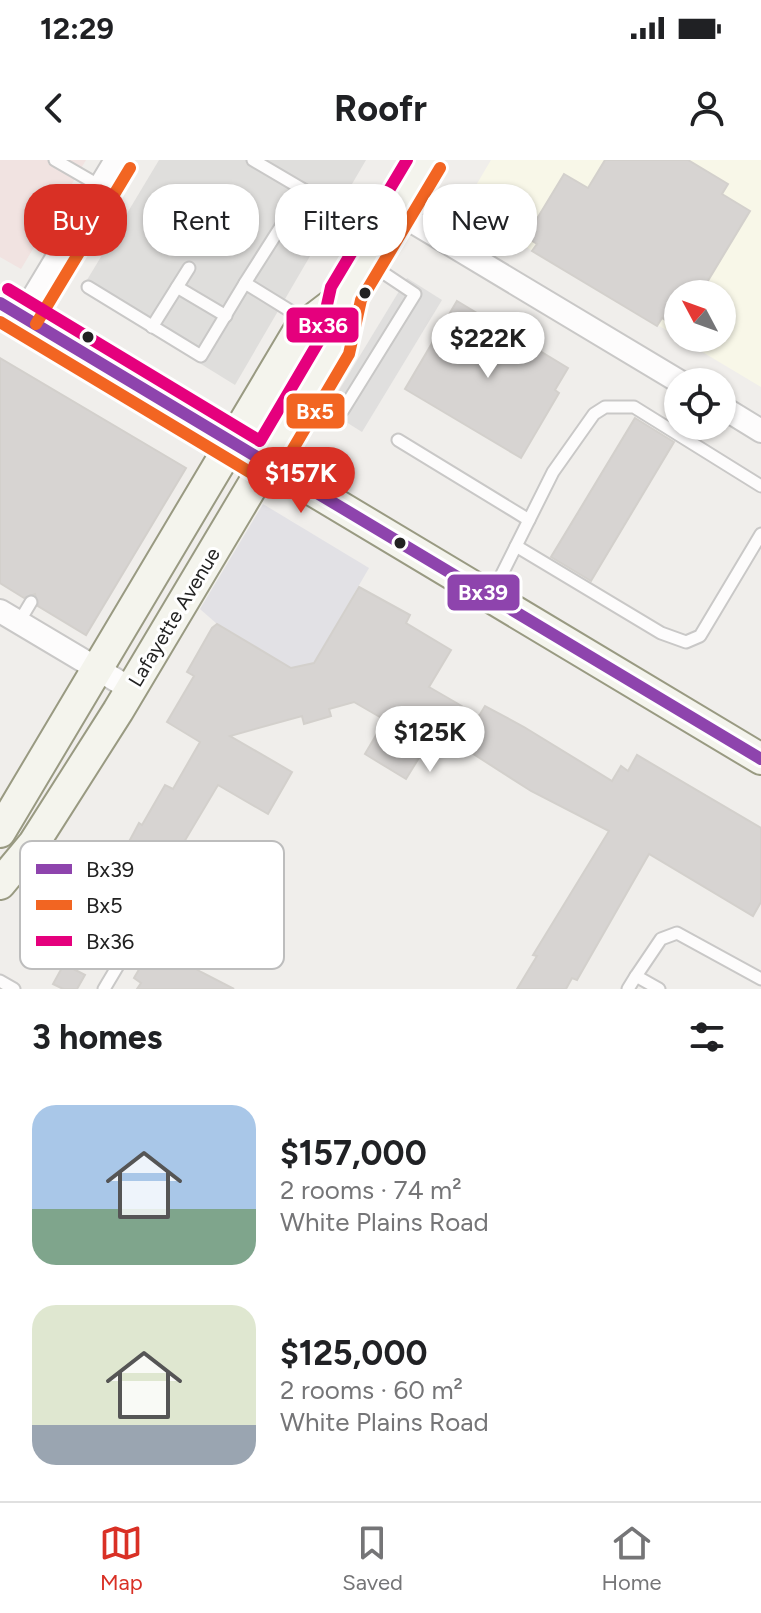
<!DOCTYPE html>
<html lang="en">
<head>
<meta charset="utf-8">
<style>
	body { margin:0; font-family:Figtree,sans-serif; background:#f6f6f6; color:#202124; height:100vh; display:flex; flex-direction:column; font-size:30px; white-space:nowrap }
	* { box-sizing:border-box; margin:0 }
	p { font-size:26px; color:#757577 }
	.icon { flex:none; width:44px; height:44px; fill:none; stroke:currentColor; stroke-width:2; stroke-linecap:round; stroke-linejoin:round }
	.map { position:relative; height:829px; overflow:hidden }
	.sheet { display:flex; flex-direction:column; background:#fff; flex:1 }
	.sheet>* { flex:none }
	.hud { position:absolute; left:24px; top:24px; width:714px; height:72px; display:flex; gap:16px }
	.needle { width:52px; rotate:311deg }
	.buttons { position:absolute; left:664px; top:120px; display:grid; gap:16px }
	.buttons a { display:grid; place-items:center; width:72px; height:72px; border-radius:50%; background:#fff; box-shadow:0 2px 6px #0004; font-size:40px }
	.price { position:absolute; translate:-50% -68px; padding:0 18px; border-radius:28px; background:#fff; color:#222; font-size:26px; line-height:52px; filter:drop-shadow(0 2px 4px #0008) }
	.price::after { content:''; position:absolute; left:50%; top:48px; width:24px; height:18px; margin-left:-12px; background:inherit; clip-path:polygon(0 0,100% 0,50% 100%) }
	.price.selected { background:#d93025; color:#fff }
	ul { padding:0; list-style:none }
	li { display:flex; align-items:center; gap:24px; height:200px; padding:0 32px }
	li span { display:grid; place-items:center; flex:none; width:224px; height:160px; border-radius:24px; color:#555 }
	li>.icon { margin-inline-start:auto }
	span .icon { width:96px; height:96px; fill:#fffc; stroke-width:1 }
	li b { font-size:34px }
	h2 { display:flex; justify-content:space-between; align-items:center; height:96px; padding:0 32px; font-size:34px }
	.tag { padding:0 28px; border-radius:32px; background:#fff; box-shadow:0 2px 6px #0004; font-size:28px; line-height:72px }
	.tag.selected { background:#d93025; color:#fff }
	.status { display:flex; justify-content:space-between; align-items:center; height:56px; padding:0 40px; background:#fff; direction:ltr }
	.status svg { height:22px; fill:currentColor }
	header { display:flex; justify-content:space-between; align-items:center; height:104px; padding:0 32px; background:#fff; font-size:36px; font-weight:700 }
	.menu { display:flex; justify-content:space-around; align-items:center; height:112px; border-top:2px solid #e0e0e0; background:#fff; font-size:22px; color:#757577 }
	.menu a { display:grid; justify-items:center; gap:4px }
	.menu .selected { color:#d93025 }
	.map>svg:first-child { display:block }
	.residential { fill:#dfdedc }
	.commercial { fill:#f1e3e1 }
	.education { fill:#f8f7e8 }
	.parking { fill:#e0dfde }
	.plaza { fill:#e2e1e5 }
	.building { fill:#d7d4d2; stroke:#d3d0cc; stroke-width:2 }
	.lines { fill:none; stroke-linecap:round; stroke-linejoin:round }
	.lane-casing { stroke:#c9c8c7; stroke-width:15 }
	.street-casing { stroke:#c9c8c7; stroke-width:26 }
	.secondary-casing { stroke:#999a82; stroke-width:34 }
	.lane { stroke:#fdfcfc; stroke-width:11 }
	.street { stroke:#fdfcfc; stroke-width:22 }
	.secondary { stroke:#f4f4ed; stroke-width:30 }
	.bus-1-casing { stroke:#fff; stroke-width:18 }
	.bus-2-casing { stroke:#fff; stroke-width:18 }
	.bus-3-casing { stroke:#fff; stroke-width:18 }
	.bus-1 { stroke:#8e44ad; stroke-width:12 }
	.bus-2 { stroke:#f26522; stroke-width:12 }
	.bus-3 { stroke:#e5007d; stroke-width:12 }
	.bus-dot { fill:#222; stroke:#fff; stroke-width:3 }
	.labels { text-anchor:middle; stroke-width:6; stroke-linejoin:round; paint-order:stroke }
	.street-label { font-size:20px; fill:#222; stroke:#fff }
	.key { fill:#fff; stroke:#bdbdbd; stroke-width:2 }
	.key-label { font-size:22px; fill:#222 }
	.line-badge { stroke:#fff; stroke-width:3 }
	.badge-label { font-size:22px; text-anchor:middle; font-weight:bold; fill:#fff }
</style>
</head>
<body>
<div class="status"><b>12:29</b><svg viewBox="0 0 49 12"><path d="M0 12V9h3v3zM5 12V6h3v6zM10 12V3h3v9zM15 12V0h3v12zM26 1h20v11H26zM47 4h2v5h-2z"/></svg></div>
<header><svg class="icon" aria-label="back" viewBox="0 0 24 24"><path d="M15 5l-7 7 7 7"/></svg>Roofr<svg class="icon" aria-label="person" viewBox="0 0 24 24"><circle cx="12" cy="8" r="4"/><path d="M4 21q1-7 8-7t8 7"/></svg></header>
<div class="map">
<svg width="761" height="829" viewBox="0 0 761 829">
	<rect width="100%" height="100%" fill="#f0eeeb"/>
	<path class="residential" d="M159,0H366L235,225L81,130Z"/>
	<path class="commercial" d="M0,0H86L21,109L0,97Z"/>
	<path class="education" d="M491,0H761V227L679,178H722V134H678V177L462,49Z"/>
	<path class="parking" d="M407,118L442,140L362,272L327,250Z"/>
	<path class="plaza" d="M263,344L369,408L314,503L291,508L217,464L200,449Z"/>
	<g class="building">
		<path d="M605,0H688L728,24L722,34L750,51L700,134H678V168L662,158L657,166L532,91L537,84L526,77L564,14L588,28Z"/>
		<path d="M457,141L568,208L555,230L559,233L521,298L405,229Z"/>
		<path d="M0,198L186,308L86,475L38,446L35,434L24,438L0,423Z"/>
		<path d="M635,258L674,282L591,421L551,397Z"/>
		<path d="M359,427L410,455L406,463L451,490L429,527L479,556L485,546L524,567L612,621L621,606L628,611L637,595L761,668V742L753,756L649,694L577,820L572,818L566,829H517L537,796L533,795L609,671L531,631L436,570L406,619L365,594L385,560L354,542L329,549L331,556L304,564L302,556L230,576L292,612L268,654L218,625L137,761L132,758L127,766L98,748L102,740L99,738L139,663L142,665L165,625L173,629L200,582L167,562L194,516L187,512L212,468L217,464L291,508L314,503Z"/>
		<path d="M161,788L201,812L234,829H137L141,823L134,818L151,789L158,793Z"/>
		<path d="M64,804L85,815L77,829H63L53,824Z"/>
	</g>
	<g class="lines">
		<defs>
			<g id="lane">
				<path d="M55,0L100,26"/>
				<path d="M253,0L304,30L245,123L305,160"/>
				<path d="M304,30L380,73"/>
				<path d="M88,127L201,196L245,123"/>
				<path d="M177,127L226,156"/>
				<path d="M152,167L189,108"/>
				<path d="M310,230L343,250L415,134L367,102"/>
				<path d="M398,280L529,360"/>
				<path d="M516,386L661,473L686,482L700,476L761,374"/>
				<path d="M492,434L553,312L594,254L605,247H634L761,326"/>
				<path d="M19,462L31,442"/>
				<path d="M0,821L14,829"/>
				<path d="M104,829L132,782"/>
				<path d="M628,829L636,816"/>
				<path d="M659,829L636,816L661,779L677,773L761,819"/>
			</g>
			<g id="street">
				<path d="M395,51L680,222"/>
				<path d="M22,156L116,0"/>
				<path d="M722,247L761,271"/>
				<path d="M0,451L131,529"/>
			</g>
			<g id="secondary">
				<path d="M0,143L761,599"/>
				<path d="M0,672L299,170L346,134"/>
				<path d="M0,724L34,683L118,551L285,271L334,187L346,134L426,0"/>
			</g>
		</defs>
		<use href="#lane" class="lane-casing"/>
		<use href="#street" class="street-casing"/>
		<use href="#secondary" class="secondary-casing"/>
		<use href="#lane" class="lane"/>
		<use href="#street" class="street"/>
		<use href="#secondary" class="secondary"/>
		<defs>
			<path id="bus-1" d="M0,143L761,599"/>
			<g id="bus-2">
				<path d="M0,162L258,317L271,318L280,311L349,194L361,140L440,8"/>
				<path d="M36,164L130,8"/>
			</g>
			<path id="bus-3" d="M8,129L260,281L319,181L331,127L407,0"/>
		</defs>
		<use href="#bus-1" class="bus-1-casing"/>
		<use href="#bus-2" class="bus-2-casing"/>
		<use href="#bus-3" class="bus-3-casing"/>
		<use href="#bus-1" class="bus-1"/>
		<use href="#bus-2" class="bus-2"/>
		<use href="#bus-3" class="bus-3"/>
	</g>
	<g class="bus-dot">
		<circle cx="365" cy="133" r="7"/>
		<circle cx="88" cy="177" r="7"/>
		<circle cx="400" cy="383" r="7"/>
	</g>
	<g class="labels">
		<g class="street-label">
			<text transform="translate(174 457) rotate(-59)" y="7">Lafayette Avenue</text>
		</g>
	</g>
	<rect x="20" y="681" width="264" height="128" rx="12" class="key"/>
	<rect x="36" y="704" width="36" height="10" fill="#8e44ad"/>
	<rect x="36" y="740" width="36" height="10" fill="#f26522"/>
	<rect x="36" y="776" width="36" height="10" fill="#e5007d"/>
	<g class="key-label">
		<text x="86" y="717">Bx39</text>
		<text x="86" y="753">Bx5</text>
		<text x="86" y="789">Bx36</text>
	</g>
	<g class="line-badge">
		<rect x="285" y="146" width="75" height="38" rx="8" fill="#e5007d"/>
		<rect x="285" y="232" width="61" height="38" rx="8" fill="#f26522"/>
		<rect x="446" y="413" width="75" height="39" rx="8" fill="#8e44ad"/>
	</g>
	<g class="badge-label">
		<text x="323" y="173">Bx36</text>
		<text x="315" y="259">Bx5</text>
		<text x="483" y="440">Bx39</text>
	</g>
</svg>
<div class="buttons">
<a><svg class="needle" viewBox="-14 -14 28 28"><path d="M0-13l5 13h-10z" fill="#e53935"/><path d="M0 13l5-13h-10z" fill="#757577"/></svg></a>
<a><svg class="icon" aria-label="locate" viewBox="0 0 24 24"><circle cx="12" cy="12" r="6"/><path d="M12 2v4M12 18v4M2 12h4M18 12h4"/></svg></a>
</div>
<b class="price" style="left:488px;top:220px">$222K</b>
<b class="price selected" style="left:301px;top:355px">$157K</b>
<b class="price" style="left:430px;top:614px">$125K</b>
<div class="hud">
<a class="tag selected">Buy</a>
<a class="tag">Rent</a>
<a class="tag">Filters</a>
<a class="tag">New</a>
</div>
</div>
<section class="sheet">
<h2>3 homes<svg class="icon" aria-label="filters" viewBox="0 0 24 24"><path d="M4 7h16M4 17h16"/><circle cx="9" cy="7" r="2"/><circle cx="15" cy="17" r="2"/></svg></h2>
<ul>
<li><span style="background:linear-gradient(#a9c7e8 65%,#7fa58c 0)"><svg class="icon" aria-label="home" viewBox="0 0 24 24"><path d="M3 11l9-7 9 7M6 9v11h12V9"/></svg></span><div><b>$157,000</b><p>2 rooms · 74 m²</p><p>White Plains Road</p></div></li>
<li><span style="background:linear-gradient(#dfe7d0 75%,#9aa5b1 0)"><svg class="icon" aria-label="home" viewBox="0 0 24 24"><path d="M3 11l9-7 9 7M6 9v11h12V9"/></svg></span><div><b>$125,000</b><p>2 rooms · 60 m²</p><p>White Plains Road</p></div></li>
</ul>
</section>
<nav class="menu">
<a class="selected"><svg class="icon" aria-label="map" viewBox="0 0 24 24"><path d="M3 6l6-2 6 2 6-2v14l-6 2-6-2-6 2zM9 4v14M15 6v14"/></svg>Map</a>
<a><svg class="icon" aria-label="saved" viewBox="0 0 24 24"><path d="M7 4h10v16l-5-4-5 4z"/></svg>Saved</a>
<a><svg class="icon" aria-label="home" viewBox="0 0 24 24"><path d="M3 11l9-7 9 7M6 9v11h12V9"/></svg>Home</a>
</nav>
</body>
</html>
